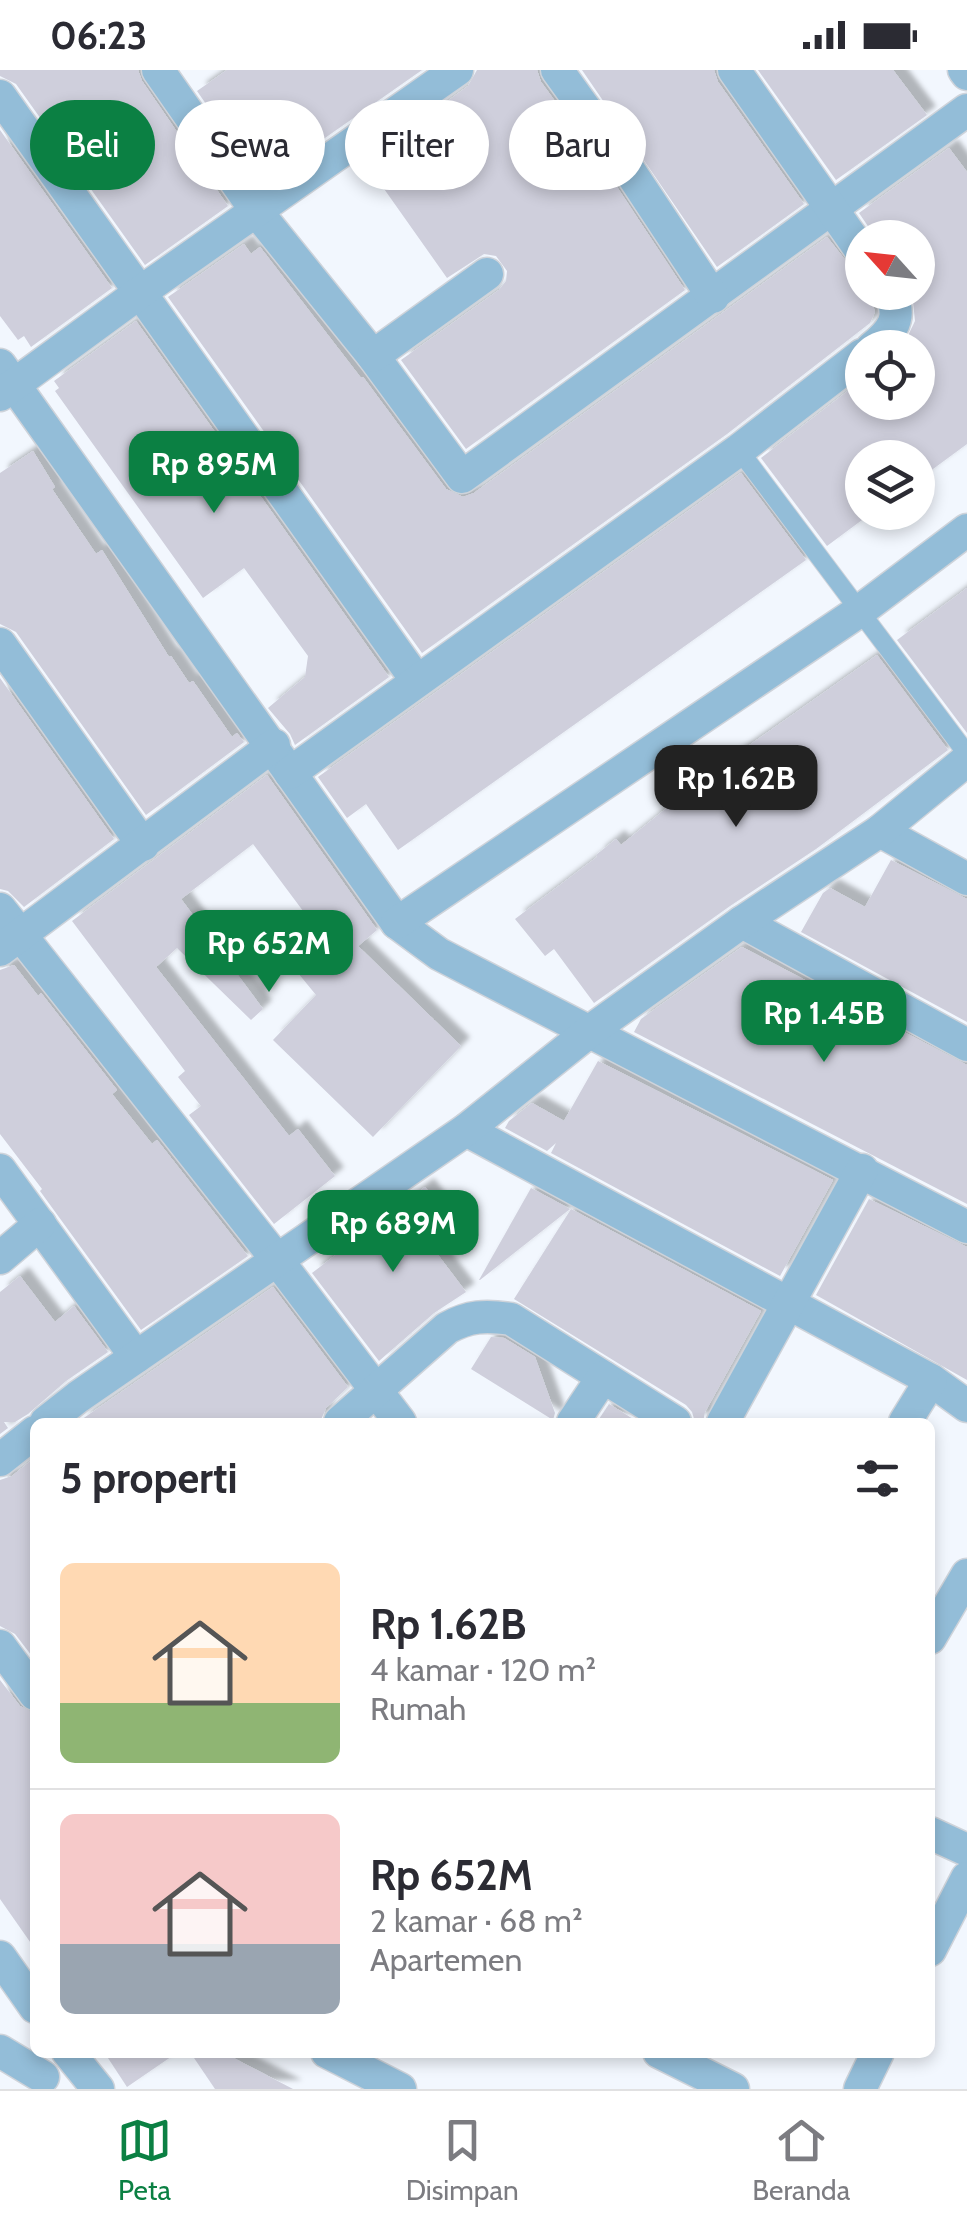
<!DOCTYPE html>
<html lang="id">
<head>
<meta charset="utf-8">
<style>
	body { margin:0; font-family:Cabin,sans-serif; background:#f7f7f7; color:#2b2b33; height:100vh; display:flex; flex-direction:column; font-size:38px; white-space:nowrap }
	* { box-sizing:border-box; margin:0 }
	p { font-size:32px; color:#7c7c81 }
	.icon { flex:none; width:55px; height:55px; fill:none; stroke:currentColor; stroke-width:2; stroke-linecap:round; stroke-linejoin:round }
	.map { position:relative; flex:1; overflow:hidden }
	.panel { position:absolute; left:30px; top:1348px; width:905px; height:640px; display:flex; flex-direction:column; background:#fff; border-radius:15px; box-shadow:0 5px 15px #0003 }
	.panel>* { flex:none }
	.hud { position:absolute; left:30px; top:30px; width:908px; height:90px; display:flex; gap:20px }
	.needle { width:65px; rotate:297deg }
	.fabs { position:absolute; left:845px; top:150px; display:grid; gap:20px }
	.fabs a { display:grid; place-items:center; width:90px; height:90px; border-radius:50%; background:#fff; box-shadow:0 5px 15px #0003; font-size:50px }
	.price { position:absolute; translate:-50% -85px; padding:0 22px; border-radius:20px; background:#0b8043; color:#fff; font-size:32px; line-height:65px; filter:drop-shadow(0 2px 5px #0008) }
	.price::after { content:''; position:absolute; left:50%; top:60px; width:30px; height:22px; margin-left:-15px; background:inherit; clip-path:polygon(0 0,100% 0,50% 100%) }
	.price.on { background:#222; color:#fff }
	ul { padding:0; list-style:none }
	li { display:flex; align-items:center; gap:30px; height:250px; padding:0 30px }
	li+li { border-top:2px solid #e1e1e2 }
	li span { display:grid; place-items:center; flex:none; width:280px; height:200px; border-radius:15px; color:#555 }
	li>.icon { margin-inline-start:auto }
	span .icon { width:120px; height:120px; fill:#fffc; stroke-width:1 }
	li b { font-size:42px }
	h2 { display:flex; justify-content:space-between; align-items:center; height:120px; padding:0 30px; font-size:42px }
	.tag { padding:0 35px; border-radius:45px; background:#fff; box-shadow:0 5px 15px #0003; font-size:35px; line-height:90px }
	.tag.on { background:#0b8043; color:#fff }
	.status { display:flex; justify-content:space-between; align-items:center; height:70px; padding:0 50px; background:#fff; direction:ltr }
	.status svg { height:28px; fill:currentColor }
	.dock { display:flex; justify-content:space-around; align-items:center; height:140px; border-top:2px solid #e1e1e2; background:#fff; font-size:28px; color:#7c7c81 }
	.dock a { display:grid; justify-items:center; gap:5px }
	.dock .on { color:#0b8043 }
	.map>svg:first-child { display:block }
	.building { fill:#cfcfdc; filter:url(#shadow) }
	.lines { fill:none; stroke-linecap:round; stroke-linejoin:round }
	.service-casing { stroke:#ced3da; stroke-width:20 }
	.minor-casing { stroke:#ced3da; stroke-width:35 }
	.service { stroke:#93bdd8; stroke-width:18 }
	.minor { stroke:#93bdd8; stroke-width:32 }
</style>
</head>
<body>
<div class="status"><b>06:23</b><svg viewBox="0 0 49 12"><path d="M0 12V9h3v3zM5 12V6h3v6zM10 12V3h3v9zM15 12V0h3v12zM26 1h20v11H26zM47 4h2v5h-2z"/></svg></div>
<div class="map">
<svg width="967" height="2019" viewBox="0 0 967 2019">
	<defs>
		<filter id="shadow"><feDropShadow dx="9" dy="-9" stdDeviation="2.5" flood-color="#0004"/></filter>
	</defs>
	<rect width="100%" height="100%" fill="#f2f7fe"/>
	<g class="building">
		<path d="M0,0H138L142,11L228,136L145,195L16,14L0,6Z"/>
		<path d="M227,0H422L302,84L299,80L258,109L197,21Z"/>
		<path d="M477,0H537L541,12L611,108L685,220L466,379L401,290L499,220L506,211L507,201L496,186L484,184L447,208L370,99L436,53L430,44L468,16Z"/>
		<path d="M582,0H714L718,12L804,134L717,197Z"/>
		<path d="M758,0H893L927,45L836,110Z"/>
		<path d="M0,60L112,218L31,277L24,266L18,270L0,246Z"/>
		<path d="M949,78L967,102V374L918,410V388H862V450L827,476L761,388L862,310V332H918V278H902L915,251L912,222H918V168H876L859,143Z"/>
		<path d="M827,167L862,211V222H869L875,242L870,253L727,364L422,583L168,227L244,174L251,184L260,177L361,308L363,307L446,419L463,427L474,423Z"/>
		<path d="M136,251L389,607L295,675L290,664L268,638L305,607L308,586L244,498L203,528L55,321L59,318L54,311Z"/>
		<path d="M33,381L55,417L52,419L96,484L102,480L169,587L171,586L189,613L193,611L232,667L237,663L244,672L146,745L16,562L0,554V403Z"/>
		<path d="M741,403L806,490L398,780L366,734L347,748L318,707Z"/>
		<path d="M967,518V663L897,570Z"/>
		<path d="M877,585L948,680L816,779L730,836L594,933L554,879L545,886L515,849L597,787L596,785L616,769L621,775L684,724L683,722Z"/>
		<path d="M0,608L114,769L24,837L8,821L0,819Z"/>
		<path d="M267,705L377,860L358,876L461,976L373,1067L273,970L316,925L280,881L312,853L253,774L181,829L263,939L251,950L177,878L156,897L289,1066L298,1059L335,1106L274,1154L189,1045L201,1036L178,1007L185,1001L72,851Z"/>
		<path d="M891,790L967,829V952L801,862L823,823L830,818L865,837Z"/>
		<path d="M742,877L967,995V1134L634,962L641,949Z"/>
		<path d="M14,895L38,926L41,923L117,1020L112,1024L152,1074L157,1070L248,1186L141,1260L40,1121L42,1119L0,1064V900Z"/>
		<path d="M598,991L833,1110L780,1206L551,1083L556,1073L547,1081L505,1058L509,1051L532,1033L564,1051Z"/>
		<path d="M425,1117L454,1154L429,1173L466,1222L434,1243L379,1291L312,1203Z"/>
		<path d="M531,1118L570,1139L480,1210H479Z"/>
		<path d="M869,1129L967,1177V1310L816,1225Z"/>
		<path d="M571,1139L761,1241L705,1342L703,1352H695L692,1342L686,1335L514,1229Z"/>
		<path d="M20,1206L55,1252L74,1236L108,1282L66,1311L28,1344L15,1352H4L8,1358L0,1364V1222Z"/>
		<path d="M273,1217L348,1317L326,1338L320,1352H78Z"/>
		<path d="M491,1267L504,1268L535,1287L555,1343L553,1350L471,1299Z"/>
		<path d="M609,1334L638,1352H597Z"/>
		<path d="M33,1389L35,1392V1590L15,1564L0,1556V1410L12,1406Z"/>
		<path d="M0,1610L20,1636L35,1644V1879L0,1829Z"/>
		<path d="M104,1982H178L127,2017Z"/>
		<path d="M190,1982H222L293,2019H215Z"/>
	</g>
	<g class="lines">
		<defs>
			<path id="service" d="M739,380L967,684"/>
			<g id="minor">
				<path d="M158,0L257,142L373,286L462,407L967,40"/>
				<path d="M557,0L627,97L713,227"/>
				<path d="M734,0L862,182"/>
				<path d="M964,0L967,4"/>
				<path d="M0,26L417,611"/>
				<path d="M872,278C892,262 904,247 889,222"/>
				<path d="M373,286L487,204"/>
				<path d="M0,295L397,853L439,884L967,1157"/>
				<path d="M0,325L142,221L457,0"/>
				<path d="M0,574L143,775"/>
				<path d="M290,703L739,380L862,285"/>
				<path d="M880,761L967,809"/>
				<path d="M0,839L278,1191L400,1352"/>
				<path d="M742,852L967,975"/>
				<path d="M397,853L861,540L967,460"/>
				<path d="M0,880L274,675"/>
				<path d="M466,1060L931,1310L967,1336"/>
				<path d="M0,1100L136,1287"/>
				<path d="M0,1188L40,1154"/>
				<path d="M46,1352L78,1327L466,1060L590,961L742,852L880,761L967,690"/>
				<path d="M340,1352L447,1258C469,1246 485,1245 511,1249L675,1352"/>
				<path d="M573,1352L603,1307"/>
				<path d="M723,1352L862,1100"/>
				<path d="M905,1352L931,1310"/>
				<path d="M0,1390L35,1362"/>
				<path d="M930,1568L967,1505"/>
				<path d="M0,1576L35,1624"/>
				<path d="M930,1763L967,1780"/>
				<path d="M930,1880L967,1808"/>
				<path d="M0,1887L35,1937"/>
				<path d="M0,1981L43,2007"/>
				<path d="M68,1982L98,2019"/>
				<path d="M327,1982L400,2019"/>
				<path d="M659,1982L733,2019"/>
				<path d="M860,2019L878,1982"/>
			</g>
		</defs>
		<use href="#service" class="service-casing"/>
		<use href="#minor" class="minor-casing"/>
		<use href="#service" class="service"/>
		<use href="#minor" class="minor"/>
	</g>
</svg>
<div class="fabs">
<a><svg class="needle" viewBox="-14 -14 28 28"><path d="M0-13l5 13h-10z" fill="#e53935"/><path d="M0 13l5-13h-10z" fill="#7c7c81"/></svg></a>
<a><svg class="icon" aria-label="locate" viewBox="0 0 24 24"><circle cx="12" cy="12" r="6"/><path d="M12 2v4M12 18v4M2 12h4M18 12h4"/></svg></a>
<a><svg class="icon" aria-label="layers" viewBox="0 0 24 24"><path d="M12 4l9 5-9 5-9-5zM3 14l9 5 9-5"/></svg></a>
</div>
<b class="price" style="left:214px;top:446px">Rp 895M</b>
<b class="price on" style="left:736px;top:760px">Rp 1.62B</b>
<b class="price" style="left:269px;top:925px">Rp 652M</b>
<b class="price" style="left:824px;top:995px">Rp 1.45B</b>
<b class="price" style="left:393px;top:1205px">Rp 689M</b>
<div class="hud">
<a class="tag on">Beli</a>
<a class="tag">Sewa</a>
<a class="tag">Filter</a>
<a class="tag">Baru</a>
</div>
<section class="panel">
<h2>5 properti<svg class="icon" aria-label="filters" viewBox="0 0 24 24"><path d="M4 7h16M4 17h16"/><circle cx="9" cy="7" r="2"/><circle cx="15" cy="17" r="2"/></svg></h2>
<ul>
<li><span style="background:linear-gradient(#ffd9b3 70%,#8fb573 0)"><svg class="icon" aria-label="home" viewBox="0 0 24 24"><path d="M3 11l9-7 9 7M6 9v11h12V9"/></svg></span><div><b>Rp 1.62B</b><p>4 kamar · 120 m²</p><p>Rumah</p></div></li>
<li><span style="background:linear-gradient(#f6c9c9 65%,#9aa5b1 0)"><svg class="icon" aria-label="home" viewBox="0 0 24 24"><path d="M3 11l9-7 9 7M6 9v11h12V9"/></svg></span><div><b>Rp 652M</b><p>2 kamar · 68 m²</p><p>Apartemen</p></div></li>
</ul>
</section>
</div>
<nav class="dock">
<a class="on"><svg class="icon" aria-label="map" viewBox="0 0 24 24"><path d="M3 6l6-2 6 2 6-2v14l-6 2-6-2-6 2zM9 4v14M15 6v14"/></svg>Peta</a>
<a><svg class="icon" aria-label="saved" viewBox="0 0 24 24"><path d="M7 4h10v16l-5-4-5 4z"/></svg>Disimpan</a>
<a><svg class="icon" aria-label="home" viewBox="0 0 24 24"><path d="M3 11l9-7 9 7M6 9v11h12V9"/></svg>Beranda</a>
</nav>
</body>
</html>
